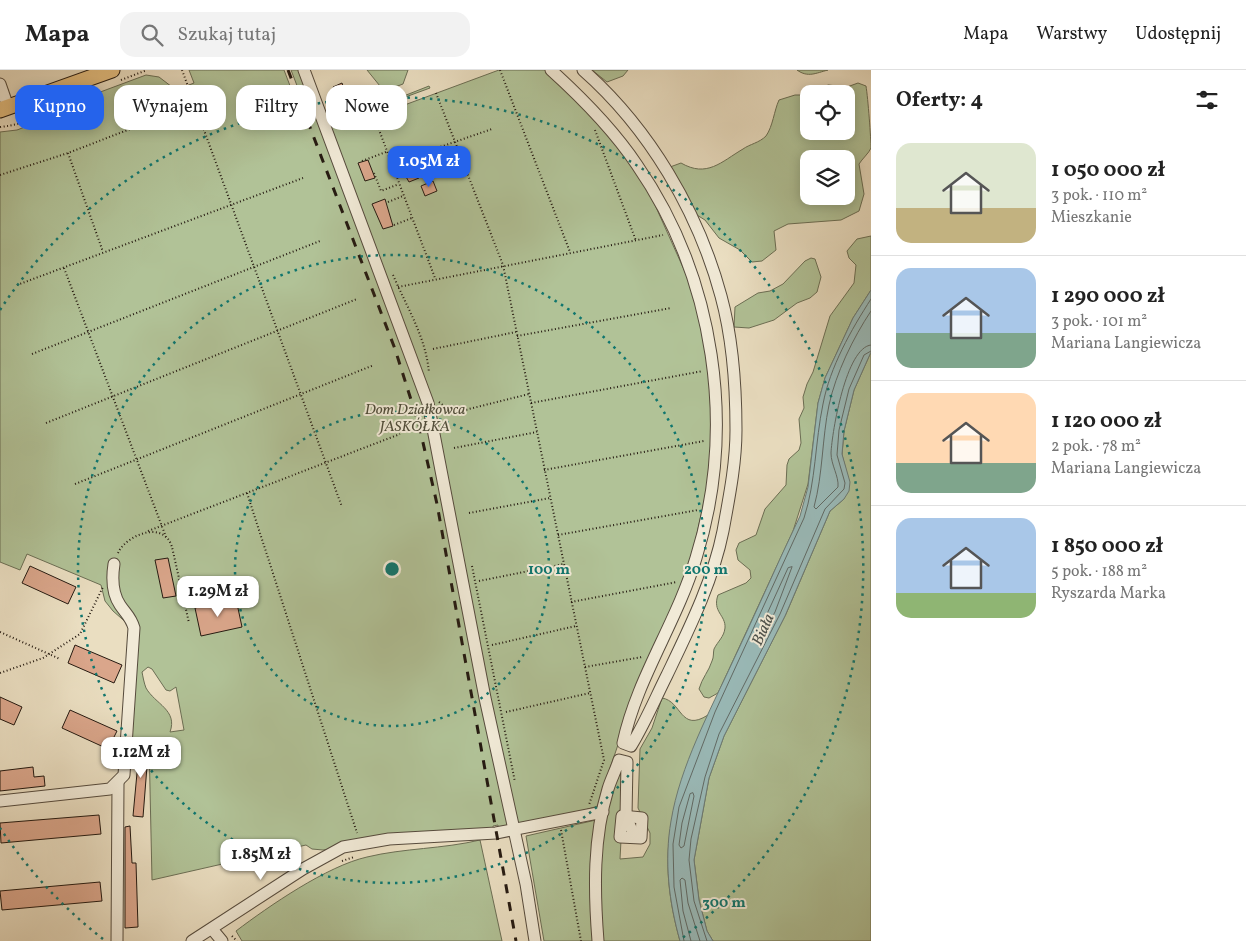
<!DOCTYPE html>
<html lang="pl">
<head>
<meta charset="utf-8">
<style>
	body { margin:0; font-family:Vollkorn,serif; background:#f2f2f2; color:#222; height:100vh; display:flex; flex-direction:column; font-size:19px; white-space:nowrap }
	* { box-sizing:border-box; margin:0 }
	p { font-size:16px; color:#767676 }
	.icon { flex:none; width:28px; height:28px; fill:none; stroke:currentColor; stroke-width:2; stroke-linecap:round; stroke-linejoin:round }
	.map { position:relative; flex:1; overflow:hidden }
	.details { display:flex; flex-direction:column; background:#fff; width:375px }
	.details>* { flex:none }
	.banner { position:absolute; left:15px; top:15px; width:475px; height:45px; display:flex; gap:10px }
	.tools { position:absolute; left:800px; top:15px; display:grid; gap:10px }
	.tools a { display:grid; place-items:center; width:55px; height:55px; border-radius:10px; background:#fff; box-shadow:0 2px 12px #0003; font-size:25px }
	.price { position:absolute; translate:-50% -42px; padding:0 11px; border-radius:10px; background:#fff; color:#222; font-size:16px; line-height:32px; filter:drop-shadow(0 1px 2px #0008) }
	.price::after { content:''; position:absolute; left:50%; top:30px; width:15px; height:11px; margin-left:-8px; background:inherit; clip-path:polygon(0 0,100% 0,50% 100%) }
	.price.active { background:#2563eb; color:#fff }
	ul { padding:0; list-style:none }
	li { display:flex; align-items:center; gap:15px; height:125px; padding:0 25px }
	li+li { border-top:1px solid #e0e0e0 }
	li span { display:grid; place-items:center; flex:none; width:140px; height:100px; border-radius:15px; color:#555 }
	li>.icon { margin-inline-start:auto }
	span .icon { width:60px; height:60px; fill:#fffc; stroke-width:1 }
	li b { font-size:21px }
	h2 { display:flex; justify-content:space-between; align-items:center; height:60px; padding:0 25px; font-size:21px }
	.chip { padding:0 18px; border-radius:15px; background:#fff; box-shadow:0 2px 12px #0003; font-size:18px; line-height:45px }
	.chip.active { background:#2563eb; color:#fff }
	header { display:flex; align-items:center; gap:30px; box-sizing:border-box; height:70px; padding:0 25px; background:#fff; border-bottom:1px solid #e0e0e0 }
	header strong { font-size:24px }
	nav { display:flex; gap:28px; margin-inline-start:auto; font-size:18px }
	.search { width:350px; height:45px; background:#f2f2f2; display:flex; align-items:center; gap:12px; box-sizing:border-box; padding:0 18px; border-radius:15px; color:#767676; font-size:19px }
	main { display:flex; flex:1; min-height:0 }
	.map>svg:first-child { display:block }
	.green { fill:#b1c297; stroke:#6b6e54; fill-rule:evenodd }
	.water { fill:#9abbba; stroke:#6b7b76 }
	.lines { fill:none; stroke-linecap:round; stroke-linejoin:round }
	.shore { stroke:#606a66; stroke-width:1 }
	.building { fill:#daa68b; stroke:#251a11 }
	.minor-casing { stroke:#564b3d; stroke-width:13 }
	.major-casing { stroke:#251a11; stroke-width:17 }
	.path { stroke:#251a11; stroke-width:2; stroke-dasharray:1 2.5; stroke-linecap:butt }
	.minor { stroke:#f1ead7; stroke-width:11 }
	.major { stroke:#e5bf80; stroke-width:15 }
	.rail { stroke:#251a11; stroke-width:3; stroke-dasharray:9 9; stroke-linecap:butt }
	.ring { fill:none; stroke:#0f766e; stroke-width:2.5; stroke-dasharray:2.5 5 }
	.labels { text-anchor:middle; stroke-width:4; stroke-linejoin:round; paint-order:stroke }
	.park-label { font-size:15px; font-style:italic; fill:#4f4c39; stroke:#f1ead7 }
	.water-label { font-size:16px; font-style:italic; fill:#4e524c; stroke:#f1ead7 }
	.centre { fill:#0f766e; stroke:#f1ead7; stroke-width:2.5 }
	.ring-label { font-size:15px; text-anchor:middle; font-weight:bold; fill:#0f766e; stroke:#f1ead7; stroke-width:4; stroke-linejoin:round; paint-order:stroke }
</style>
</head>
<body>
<header>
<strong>Mapa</strong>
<div class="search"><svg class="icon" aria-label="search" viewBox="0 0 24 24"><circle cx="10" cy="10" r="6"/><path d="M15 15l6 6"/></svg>Szukaj tutaj</div>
<nav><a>Mapa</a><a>Warstwy</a><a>Udostępnij</a></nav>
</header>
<main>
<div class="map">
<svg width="871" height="871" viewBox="0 0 871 871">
	<rect width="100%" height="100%" fill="#eadec1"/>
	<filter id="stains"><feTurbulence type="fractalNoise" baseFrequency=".004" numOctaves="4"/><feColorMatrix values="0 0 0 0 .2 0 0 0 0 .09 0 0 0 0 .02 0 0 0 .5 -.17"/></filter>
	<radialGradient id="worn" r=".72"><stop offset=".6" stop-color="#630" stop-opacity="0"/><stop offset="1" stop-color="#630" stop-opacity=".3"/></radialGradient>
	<g class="green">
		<path d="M189,0H284L305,55L311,52L291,0H300L320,49L328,46L332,57L343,50L429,16L430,18L389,33L391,40L499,0H546L601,56L646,115L699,233L712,322V395L689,500L622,663L605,713L601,735L585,740L498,758V755L493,756V759L323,780L312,779L306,775L152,810L149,672L126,670L129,555L113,541L105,531L101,515L27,484L20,500L0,492V62L17,60L38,52L60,37L146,5L159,7L176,20L194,13ZM148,597L152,599L166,620L170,621L176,617L184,660L170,662C178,640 155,634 146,618C144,613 143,607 142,602Z"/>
		<path d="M367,0H408L403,14L384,21Z"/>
		<path d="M592,0H628L623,6L607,12Z"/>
		<path d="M797,0H828C816,3 808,8 797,0Z"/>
		<path d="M858,13L866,16C868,28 871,69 871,78C869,83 862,89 859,94L864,124L859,141L841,150L788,154L774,161L776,180L762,191L752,192L740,180L719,168L705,150L692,142L670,97L681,93C707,108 721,92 743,79C750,74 759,73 766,66C773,56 774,41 779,30L795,25H809V61H846V24H814L828,15L847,17ZM809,89H846V126H809Z"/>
		<path d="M871,166V220L853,248L825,308L818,333L808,414L793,461L718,623L709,628L704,627L699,619C702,608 709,601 712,591C714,587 713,583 714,579C718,571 724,567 725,558C726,545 712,542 718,525L746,513L751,508L750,500L738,490L736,480L739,473L756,465L765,439L786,415L787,395L789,389L799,380L801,373L799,349L804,338L803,327L807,314L813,302L830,246L854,213L856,195L849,188L847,181L857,169Z"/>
		<path d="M811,188L815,189L821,207L817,222L810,228L797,233L774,250L749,258L734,257L735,237L758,223L770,221L783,214L805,191Z"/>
		<path d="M871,282V871H713L707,861L699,830L694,790L709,708L724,666L786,544L830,441L844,429L845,396L842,385L844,361L854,320Z"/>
		<path d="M662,628C682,631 680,663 708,645C673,730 654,778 680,871H602L600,783L606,738L620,694L625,695L620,789L643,787L650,774V763L638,738L640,679L652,658Z"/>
		<path d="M596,750L595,871H544L526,766Z"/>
		<path d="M480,770L502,871H242L236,861C269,836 327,796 367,787C404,778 443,779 480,770Z"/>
	</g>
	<path class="water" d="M871,220V282L854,320L844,361L842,384L850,412L849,421L844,429L830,441L785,546L724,666L709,708L694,790L699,830L707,861L713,871H680C669,832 664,791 671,751C680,696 710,641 733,591C756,543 777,494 800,446L808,417L818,333L825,308L853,248Z"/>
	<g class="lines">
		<g class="shore">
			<path d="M871,241C853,268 836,303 829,335C822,368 823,404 814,437L816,439L838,417C839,406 831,395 831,383C832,362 846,277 871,275"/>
			<path d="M792,497L775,542L765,560H762L761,557L788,498Z"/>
			<path d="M693,723L694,726L684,776L681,778L679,775L682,753L690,724Z"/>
			<path d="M684,871L674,817L673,774L679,737L715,642L804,448C816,411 815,372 823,334C830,297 851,260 871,229"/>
			<path d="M691,871L683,841L680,810L682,808L685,810L688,833L700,871"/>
			<path d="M707,871L694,831L689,790L691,769L705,707L719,664L780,544L825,439L844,419L845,413L837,385L839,360L849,319L864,285L871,281"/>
		</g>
	</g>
	<g class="building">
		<path d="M342,13L347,27L338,30L333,17Z"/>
		<path d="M368,90L375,108L365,111L358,93Z"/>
		<path d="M415,100L419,108L409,112L405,105Z"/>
		<path d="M433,111L437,121L425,126L421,116Z"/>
		<path d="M385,129L393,156L383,159L372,134Z"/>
		<path d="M168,488L176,526L163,528L155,490Z"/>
		<path d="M30,496L76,517L68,534L22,513Z"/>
		<path d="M236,529L242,557L201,566L195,538Z"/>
		<path d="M75,575L122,595L114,613L68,593Z"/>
		<path d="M0,627L22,637L14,655L0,649Z"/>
		<path d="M70,640L117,661L108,679L62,658Z"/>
		<path d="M140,671H149L143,747L133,746Z"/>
		<path d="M33,697L34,707L44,706L45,716L0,721V701Z"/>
		<path d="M99,745L101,764L1,773L0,753Z"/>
		<path d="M130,756L132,793H136L138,857L125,858V757Z"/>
		<path d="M100,812L102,831L2,840L0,821Z"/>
	</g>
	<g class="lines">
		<defs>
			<g id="minor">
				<path d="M304,0L428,333L485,628L526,814L535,871"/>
				<path d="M551,0C583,29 613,59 637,95C715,208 737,357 696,488C677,552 637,608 623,673L631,676C645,653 655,629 667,605C689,559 713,511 723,461C729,428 736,394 736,360C736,318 732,266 721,226C698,141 649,58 583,0"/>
				<path d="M0,14L8,37"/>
				<path d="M0,731L110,719L124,705L134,558C131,547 126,544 120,535C112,523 112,507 114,494"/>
				<path d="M622,746L642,748L641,768L620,767Z"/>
				<path d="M212,859L222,871"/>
				<path d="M117,871L118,713"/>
				<path d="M192,871L303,799L343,777L389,769L496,763L603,742"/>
				<path d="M598,871C594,820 593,768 608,719C611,709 616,700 619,690L627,692L626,747L634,765"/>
			</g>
			<path id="major" d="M0,40L112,0"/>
		</defs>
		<use href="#minor" class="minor-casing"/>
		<use href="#major" class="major-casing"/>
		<g class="path">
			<path d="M182,0L342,437"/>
			<path d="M500,0L570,182"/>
			<path d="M121,10L147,0"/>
			<path d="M436,23L503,195L604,690L589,735"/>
			<path d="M370,36L435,208"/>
			<path d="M0,57C26,54 32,49 53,35"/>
			<path d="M595,60L636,171"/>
			<path d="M68,83L103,182"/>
			<path d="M362,91L386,82"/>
			<path d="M391,94L492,59"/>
			<path d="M374,103L381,121L399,114"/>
			<path d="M0,105L68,83L195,34"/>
			<path d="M388,132L403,126"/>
			<path d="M394,155L412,148"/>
			<path d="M64,198L166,467"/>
			<path d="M393,205C407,238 426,267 429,303"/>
			<path d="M17,215L303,108"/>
			<path d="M398,217L663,165"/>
			<path d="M517,266L671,238"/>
			<path d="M433,279L516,262"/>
			<path d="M32,284L320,171"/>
			<path d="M439,332L453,343L529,324"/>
			<path d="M531,333L703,301"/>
			<path d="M46,353L357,229"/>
			<path d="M454,378L537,362"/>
			<path d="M544,400L704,371"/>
			<path d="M75,414L374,295"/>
			<path d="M247,423L357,763"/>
			<path d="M469,443L550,428"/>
			<path d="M148,461L400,364"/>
			<path d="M558,465L698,440"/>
			<path d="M118,483C124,469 152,454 166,467C169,469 171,474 172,477L189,553"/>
			<path d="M472,496L515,712"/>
			<path d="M479,511L564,494"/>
			<path d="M571,532L677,512"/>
			<path d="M0,562L60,589"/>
			<path d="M492,575L576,556"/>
			<path d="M585,597L642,587"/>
			<path d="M0,603L43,588L80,564L103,517"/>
			<path d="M506,642L590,623"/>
			<path d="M561,760L581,871"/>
			<path d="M342,791L354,787"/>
			<path d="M232,866L237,871"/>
		</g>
		<use href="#minor" class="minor"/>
		<use href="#major" class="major"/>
		<path class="rail" d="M288,0L395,279L419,355L437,434L516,871"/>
	</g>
	<g class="ring">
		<circle cx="392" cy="499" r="157"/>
		<circle cx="392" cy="499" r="314"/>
		<path d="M103 869A470 470 0 0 1 0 758M0 240A470 470 0 1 1 681 869"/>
	</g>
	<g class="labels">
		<g class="park-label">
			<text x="415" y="344">Dom Działkowca<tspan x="415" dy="17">JASKÓŁKA</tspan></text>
		</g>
		<g class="water-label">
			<text transform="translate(762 559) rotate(-66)" y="6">Biała</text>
		</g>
	</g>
	<circle cx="392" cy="499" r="8" class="centre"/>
	<g class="ring-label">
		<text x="549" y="504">100 m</text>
		<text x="706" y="504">200 m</text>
		<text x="724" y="837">300 m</text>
	</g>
	<rect width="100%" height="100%" filter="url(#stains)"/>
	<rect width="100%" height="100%" fill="url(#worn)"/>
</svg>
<div class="tools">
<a><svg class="icon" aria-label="locate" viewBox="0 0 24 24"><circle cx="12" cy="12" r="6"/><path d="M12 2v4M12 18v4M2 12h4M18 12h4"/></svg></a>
<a><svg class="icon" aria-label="layers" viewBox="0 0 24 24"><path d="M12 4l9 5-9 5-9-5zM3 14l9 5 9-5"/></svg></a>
</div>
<b class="price active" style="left:429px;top:118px">1.05M zł</b>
<b class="price" style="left:218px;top:548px">1.29M zł</b>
<b class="price" style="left:141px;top:709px">1.12M zł</b>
<b class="price" style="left:261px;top:811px">1.85M zł</b>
<div class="banner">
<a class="chip active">Kupno</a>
<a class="chip">Wynajem</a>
<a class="chip">Filtry</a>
<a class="chip">Nowe</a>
</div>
</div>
<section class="details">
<h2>Oferty: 4<svg class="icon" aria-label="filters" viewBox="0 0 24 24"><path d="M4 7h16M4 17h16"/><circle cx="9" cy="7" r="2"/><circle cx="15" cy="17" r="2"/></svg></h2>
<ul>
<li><span style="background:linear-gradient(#dfe7d0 65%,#c2b280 0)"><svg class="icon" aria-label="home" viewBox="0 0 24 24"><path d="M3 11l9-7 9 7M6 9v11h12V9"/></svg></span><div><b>1 050 000 zł</b><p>3 pok. · 110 m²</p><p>Mieszkanie</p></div></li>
<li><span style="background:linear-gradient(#a9c7e8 65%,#7fa58c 0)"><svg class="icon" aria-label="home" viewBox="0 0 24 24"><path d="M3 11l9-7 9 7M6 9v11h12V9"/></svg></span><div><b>1 290 000 zł</b><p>3 pok. · 101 m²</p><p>Mariana Langiewicza</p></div></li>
<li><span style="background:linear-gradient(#ffd9b3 70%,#7fa58c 0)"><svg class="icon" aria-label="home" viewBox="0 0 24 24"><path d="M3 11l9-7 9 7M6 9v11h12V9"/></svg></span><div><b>1 120 000 zł</b><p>2 pok. · 78 m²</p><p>Mariana Langiewicza</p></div></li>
<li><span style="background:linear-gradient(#a9c7e8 75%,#8fb573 0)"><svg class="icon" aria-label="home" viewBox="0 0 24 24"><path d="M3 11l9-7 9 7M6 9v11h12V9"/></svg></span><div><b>1 850 000 zł</b><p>5 pok. · 188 m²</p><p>Ryszarda Marka</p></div></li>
</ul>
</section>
</main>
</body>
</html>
